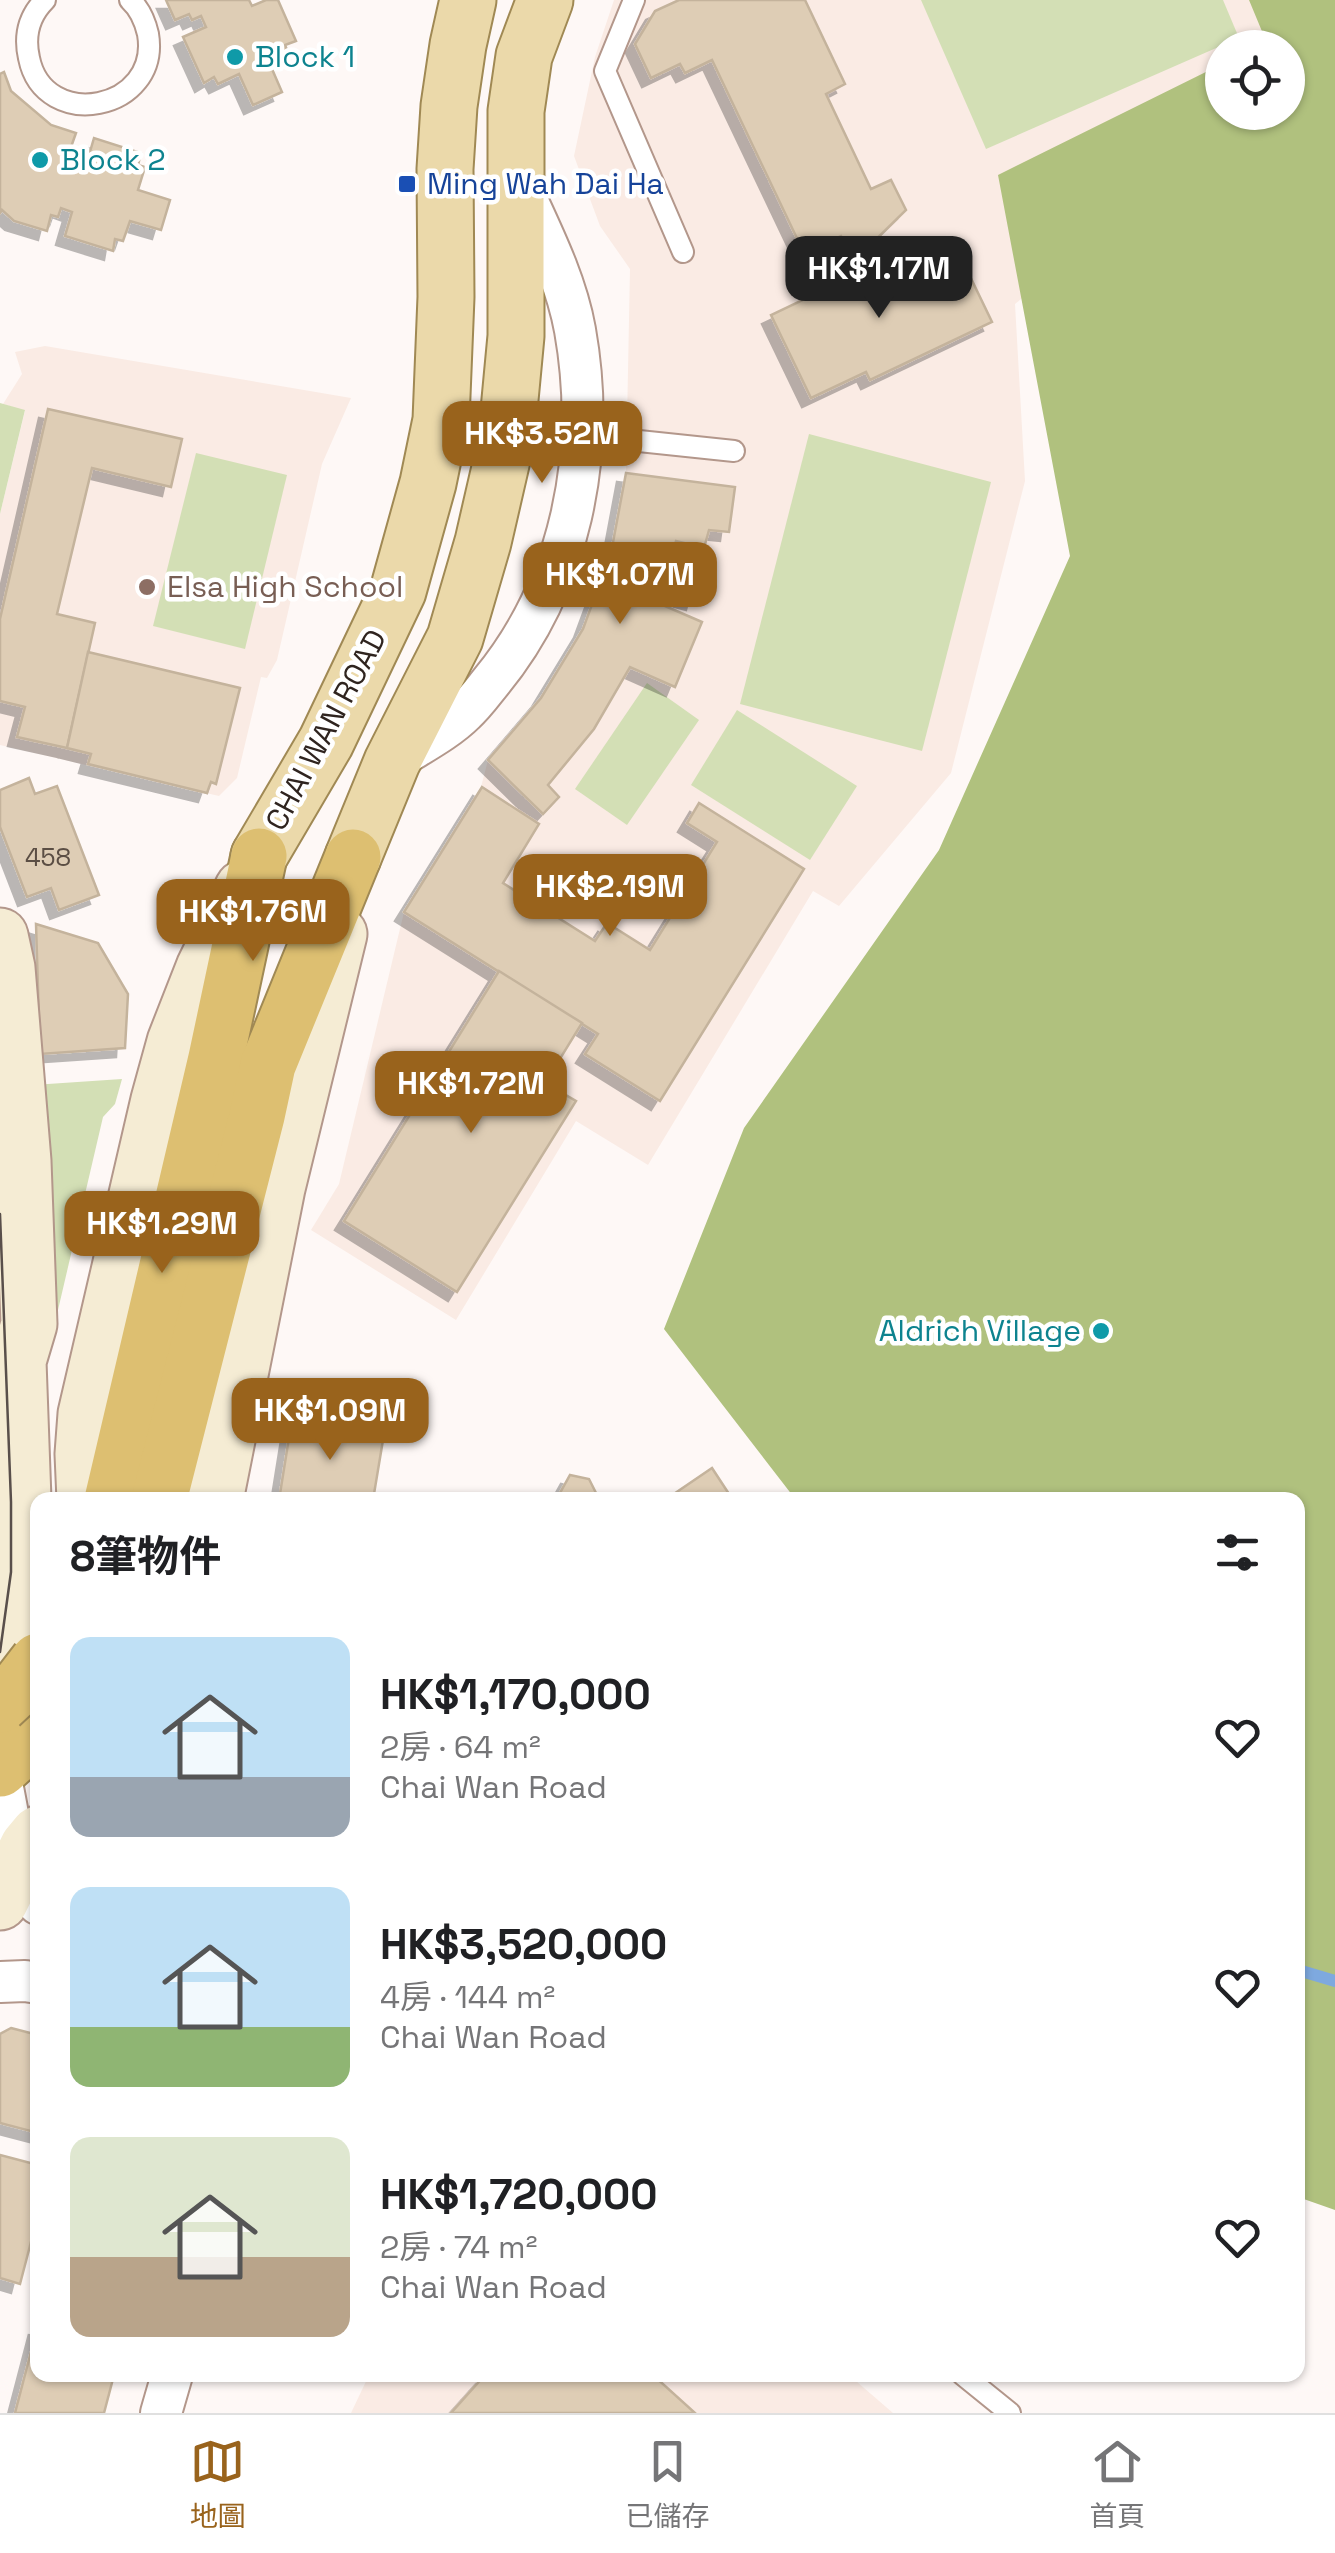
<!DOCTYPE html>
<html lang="zh-TW">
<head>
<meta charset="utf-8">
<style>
	body { margin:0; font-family:"Space Grotesk","Noto Sans TC",sans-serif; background:#f2f2f2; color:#202124; height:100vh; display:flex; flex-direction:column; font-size:38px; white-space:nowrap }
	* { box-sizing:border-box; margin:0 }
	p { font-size:32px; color:#757577 }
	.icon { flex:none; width:55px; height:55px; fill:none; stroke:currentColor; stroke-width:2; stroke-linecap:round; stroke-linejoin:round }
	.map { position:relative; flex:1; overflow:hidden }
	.panel { position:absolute; left:30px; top:1492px; width:1275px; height:890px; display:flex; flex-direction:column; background:#fff; border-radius:20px; box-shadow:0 2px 8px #0004 }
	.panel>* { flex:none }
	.tools { position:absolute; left:1205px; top:30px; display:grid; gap:20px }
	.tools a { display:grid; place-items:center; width:100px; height:100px; border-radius:50%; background:#fff; box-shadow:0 2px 8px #0004; font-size:50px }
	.price { position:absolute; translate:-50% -85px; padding:0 22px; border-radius:20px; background:#99631c; color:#fff; font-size:32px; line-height:65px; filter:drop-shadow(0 2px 5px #0008) }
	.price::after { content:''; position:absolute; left:50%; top:60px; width:30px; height:22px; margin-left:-15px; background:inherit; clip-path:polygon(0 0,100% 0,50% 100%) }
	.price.on { background:#222; color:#fff }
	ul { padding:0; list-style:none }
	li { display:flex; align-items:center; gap:30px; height:250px; padding:0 40px }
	li span { display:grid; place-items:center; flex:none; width:280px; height:200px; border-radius:20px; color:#555 }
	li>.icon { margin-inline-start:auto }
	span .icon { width:120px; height:120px; fill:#fffc; stroke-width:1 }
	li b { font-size:42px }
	h2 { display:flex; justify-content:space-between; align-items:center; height:120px; padding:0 40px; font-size:42px }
	.dock { display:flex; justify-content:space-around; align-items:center; height:140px; border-top:2px solid #e0e0e0; background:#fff; font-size:28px; color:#757577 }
	.dock a { display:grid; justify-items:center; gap:5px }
	.dock .on { color:#99631c }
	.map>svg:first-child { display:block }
	.built { fill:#faebe4 }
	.green { fill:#d3dfb5 }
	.forest { fill:#b0c17e }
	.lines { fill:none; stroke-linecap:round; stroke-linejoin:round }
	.stream { stroke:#7ea9df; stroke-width:12 }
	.building { fill:#decdb5; stroke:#c4b39c; stroke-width:2.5; filter:url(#shadow) }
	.lane-casing { stroke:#b3978b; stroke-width:24 }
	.street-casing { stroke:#b3978b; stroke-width:44 }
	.secondary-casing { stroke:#b3978b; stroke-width:59 }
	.primary-casing { stroke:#a08954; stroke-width:59 }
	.highway-casing { stroke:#a08954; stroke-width:59 }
	.lane { stroke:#fff; stroke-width:20 }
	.street { stroke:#fff; stroke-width:40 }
	.secondary { stroke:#f5ecd4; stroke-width:55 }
	.primary { stroke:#ebd9aa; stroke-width:55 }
	.highway { stroke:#ddbf71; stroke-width:55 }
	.tram { stroke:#594f4b; stroke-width:2.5 }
	.highway-bridge-casing { stroke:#a08954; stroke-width:59; stroke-linecap:butt }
	.highway-bridge { stroke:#ddbf71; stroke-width:55 }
	.culture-dot { fill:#0f9aa8; stroke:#fff; stroke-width:4 }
	.transit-dot { fill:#1a4fb4; stroke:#fff; stroke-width:4 }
	.education-dot { fill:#8d6e63; stroke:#fff; stroke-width:4 }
	.labels { text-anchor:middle; stroke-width:9; stroke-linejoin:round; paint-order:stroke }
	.number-label { font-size:25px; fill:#5b4e44 }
	.culture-label { font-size:30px; fill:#0d838f; stroke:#fff; text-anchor:start }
	.transit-label { font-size:30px; fill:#164399; stroke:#fff; text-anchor:start }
	.education-label { font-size:30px; fill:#785e54; stroke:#fff; text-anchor:start }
	.street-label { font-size:30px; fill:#2f241f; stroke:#fff }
</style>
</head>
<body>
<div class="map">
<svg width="1335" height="2413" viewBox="0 0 1335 2413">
	<defs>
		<filter id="shadow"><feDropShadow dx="-9" dy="9" stdDeviation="0" flood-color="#0004"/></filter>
	</defs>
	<rect width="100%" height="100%" fill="#fef8f6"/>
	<g class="built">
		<path d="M614,0H1252L1267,42L1264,47L1222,48V112L1231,125L1015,304L1025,481L951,773L839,906L813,891L648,1165L576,1121L456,1320L311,1230L339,1184L404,912L481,787L488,760L541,698L570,653L593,604L611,553L626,472L630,269L600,226L574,156L595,57Z"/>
		<path d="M45,346L351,398L322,464L277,660L267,678L261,677L237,778L219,796L0,745V514L25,411L3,404L22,374L15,352Z"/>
		<path d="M369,2375H849L893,2413H351Z"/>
	</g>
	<g class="green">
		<path d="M921,0H1223L1239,38L986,149Z"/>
		<path d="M0,403L25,410L0,514Z"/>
		<path d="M809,434L991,482L922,751L740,704Z"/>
		<path d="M196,453L287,475L245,649L153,626Z"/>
		<path d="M647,683L699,720L627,825L575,789Z"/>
		<path d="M737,710L857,786L810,860L691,785Z"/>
		<path d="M122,1079L115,1104L103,1117L51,1340L33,1085Z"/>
	</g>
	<path class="forest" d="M1249,0H1335V2210L1298,2197V1500H796L664,1329L744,1128L939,850L1070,556L998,175L1222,64V112H1288V48L1255,47L1266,41Z"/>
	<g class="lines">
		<path class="stream" d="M1298,1970L1335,1981"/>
	</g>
	<g class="building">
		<path d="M166,0H249L252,6L266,0H278L296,41L285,45L288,53L269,62L282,92L253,105L239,74L218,84L214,77L204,83L183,37L206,27L201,16L192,20L189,14L175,20Z"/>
		<path d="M679,0H805L845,84L826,94L871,189L891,180L906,210L857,258L841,236L804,253L712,60L685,73L680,64L651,78L635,44L655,11Z"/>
		<path d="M4,72L11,91L51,125L76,133L71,147L78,149L75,158L87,162L94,138L141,153L138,165L145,167L138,190L170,200L161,230L130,221L123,241L115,239L113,251L65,236L72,212L61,208L58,217L51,215L47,231L14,221L2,210L0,213V74Z"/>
		<path d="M920,244L937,280L965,266L992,322L870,380L866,372L811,398L771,315Z"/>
		<path d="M48,409L182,439L171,487L92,468L57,614L95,623L67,748L17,737L25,707L0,701V619Z"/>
		<path d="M626,473L735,487L729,532L709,530L704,548L676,541L669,567L701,576L695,601L662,592L658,603L702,622L675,687L630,667L594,729L548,785L559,797L543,814L488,760L541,698L583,629L611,553Z"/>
		<path d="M88,652L240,688L216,784L211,782L207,793L88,764L91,754L67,748Z"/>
		<path d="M29,778L35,794L57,786L99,895L59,910L51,888L27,897L0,827V790Z"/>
		<path d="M482,787L539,824L503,883L595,941L607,923L650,950L717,842L687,823L699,803L804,869L660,1101L585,1054L598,1034L404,912Z"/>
		<path d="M36,924L98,943L128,994L125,1048L40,1054Z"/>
		<path d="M499,971L582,1023L545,1083L576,1101L457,1292L344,1221Z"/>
		<path d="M292,1419L384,1434L373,1500H279Z"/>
		<path d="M712,1468L733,1500H665Z"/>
		<path d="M570,1475L589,1479L598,1497L596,1500H562L560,1493Z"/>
		<path d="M11,2028L38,2035V2133L0,2123V2034Z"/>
		<path d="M0,2155L38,2165V2215L20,2284L0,2278Z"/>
		<path d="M38,2325V2375H114L104,2413H15Z"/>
		<path d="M485,2375H653L695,2413H451Z"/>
	</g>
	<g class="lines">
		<defs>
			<g id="lane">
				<path d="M45,0C29,16 24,36 29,58C44,133 161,111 148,34C145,21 140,9 130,0"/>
				<path d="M634,0L605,71L683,252"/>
				<path d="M582,435L734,451"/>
				<path d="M963,2375L1010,2413"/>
			</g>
			<g id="street">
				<path d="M395,760C418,745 446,731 465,712C474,704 482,693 490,683C571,585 597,454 575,330C566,280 542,233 521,187"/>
				<path d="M0,1772L11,1830L38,1904"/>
				<path d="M0,1982L25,1981L38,1983"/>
				<path d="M161,2413L172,2375"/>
			</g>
			<g id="secondary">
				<path d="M0,936L7,968L23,1161L29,1324L18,1361L25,1555L15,1656L3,1717"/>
				<path d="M85,1500L83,1454L86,1414L159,1100L175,1042L204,968L243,888"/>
				<path d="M215,1500L277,1188L339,934"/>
				<path d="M0,1902L28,1846L38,1834"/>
			</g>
			<g id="primary">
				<path d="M259,856L326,742L398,591L428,483L441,420L446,297L445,169L449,106L458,45L468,0"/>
				<path d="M353,857L392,762L455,638L483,542L506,442L516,336V111L524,56L545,0"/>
			</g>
			<g id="highway">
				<path d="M112,1500L216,1058L259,856"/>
				<path d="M159,1500L257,1116L268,1065L353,857"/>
				<path d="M0,1769L38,1735"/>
			</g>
		</defs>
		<use href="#lane" class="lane-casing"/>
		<use href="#street" class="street-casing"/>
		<use href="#secondary" class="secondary-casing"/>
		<use href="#primary" class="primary-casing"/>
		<use href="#highway" class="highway-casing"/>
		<use href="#lane" class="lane"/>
		<use href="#street" class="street"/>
		<use href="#secondary" class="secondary"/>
		<use href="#primary" class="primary"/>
		<use href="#highway" class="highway"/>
		<path class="tram" d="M0,1214L11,1502V1572L0,1652"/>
		<defs>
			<path id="highway-bridge" d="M0,1705L15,1691L38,1661"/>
		</defs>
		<use href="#highway-bridge" class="highway-bridge-casing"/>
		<use href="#highway-bridge" class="highway-bridge"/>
	</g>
	<g class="culture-dot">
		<circle cx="235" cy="57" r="10"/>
		<circle cx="40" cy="160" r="10"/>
		<circle cx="1101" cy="1331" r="10"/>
	</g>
	<rect class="transit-dot" x="397" y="174" width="20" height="20" rx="5"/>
	<circle class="education-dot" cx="147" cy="587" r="10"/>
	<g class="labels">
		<g class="number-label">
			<text x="48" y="866">458</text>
		</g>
		<g class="culture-label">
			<text x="255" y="67">Block 1</text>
			<text x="60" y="170">Block 2</text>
			<text x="1081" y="1341" text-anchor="end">Aldrich Village</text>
		</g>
		<g class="transit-label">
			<text x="427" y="194">Ming Wah Dai Ha</text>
		</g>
		<g class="education-label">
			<text x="167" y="597">Elsa High School</text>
		</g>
		<g class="street-label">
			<text transform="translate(326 730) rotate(-62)" y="10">CHAI WAN ROAD</text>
		</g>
	</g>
</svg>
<div class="tools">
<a><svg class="icon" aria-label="locate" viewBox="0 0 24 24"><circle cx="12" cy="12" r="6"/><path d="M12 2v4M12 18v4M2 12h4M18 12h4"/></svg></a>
</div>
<b class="price on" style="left:879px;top:321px">HK$1.17M</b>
<b class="price" style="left:542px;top:486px">HK$3.52M</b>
<b class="price" style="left:620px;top:627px">HK$1.07M</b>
<b class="price" style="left:610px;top:939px">HK$2.19M</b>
<b class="price" style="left:253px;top:964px">HK$1.76M</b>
<b class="price" style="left:471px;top:1136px">HK$1.72M</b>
<b class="price" style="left:162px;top:1276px">HK$1.29M</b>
<b class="price" style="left:330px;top:1463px">HK$1.09M</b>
<section class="panel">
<h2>8筆物件<svg class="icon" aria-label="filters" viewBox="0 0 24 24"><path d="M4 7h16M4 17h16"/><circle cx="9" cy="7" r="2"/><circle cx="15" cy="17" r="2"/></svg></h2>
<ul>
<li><span style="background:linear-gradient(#bfe0f5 70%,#9aa5b1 0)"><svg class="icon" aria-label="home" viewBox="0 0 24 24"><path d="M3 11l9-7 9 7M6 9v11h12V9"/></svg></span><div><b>HK$1,170,000</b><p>2房 · 64 m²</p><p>Chai Wan Road</p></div><svg class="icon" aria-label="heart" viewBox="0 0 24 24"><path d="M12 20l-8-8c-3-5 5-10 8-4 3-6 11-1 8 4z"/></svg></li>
<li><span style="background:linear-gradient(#bfe0f5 70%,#8fb573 0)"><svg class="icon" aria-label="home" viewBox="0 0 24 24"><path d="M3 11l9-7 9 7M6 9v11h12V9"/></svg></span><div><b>HK$3,520,000</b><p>4房 · 144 m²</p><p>Chai Wan Road</p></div><svg class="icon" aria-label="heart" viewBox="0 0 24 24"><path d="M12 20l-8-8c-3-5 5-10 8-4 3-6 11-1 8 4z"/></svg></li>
<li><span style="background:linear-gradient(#dfe7d0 60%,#b9a48a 0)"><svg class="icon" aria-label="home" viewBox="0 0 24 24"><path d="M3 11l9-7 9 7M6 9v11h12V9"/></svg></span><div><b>HK$1,720,000</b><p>2房 · 74 m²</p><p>Chai Wan Road</p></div><svg class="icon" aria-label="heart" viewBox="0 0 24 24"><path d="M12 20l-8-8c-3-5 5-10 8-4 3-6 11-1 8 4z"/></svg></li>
</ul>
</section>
</div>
<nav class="dock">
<a class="on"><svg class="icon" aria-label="map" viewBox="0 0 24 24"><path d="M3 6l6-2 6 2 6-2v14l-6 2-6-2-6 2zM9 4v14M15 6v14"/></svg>地圖</a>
<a><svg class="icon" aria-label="saved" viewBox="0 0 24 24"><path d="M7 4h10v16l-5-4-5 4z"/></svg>已儲存</a>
<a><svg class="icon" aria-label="home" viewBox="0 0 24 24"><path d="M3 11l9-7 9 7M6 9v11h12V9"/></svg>首頁</a>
</nav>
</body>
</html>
